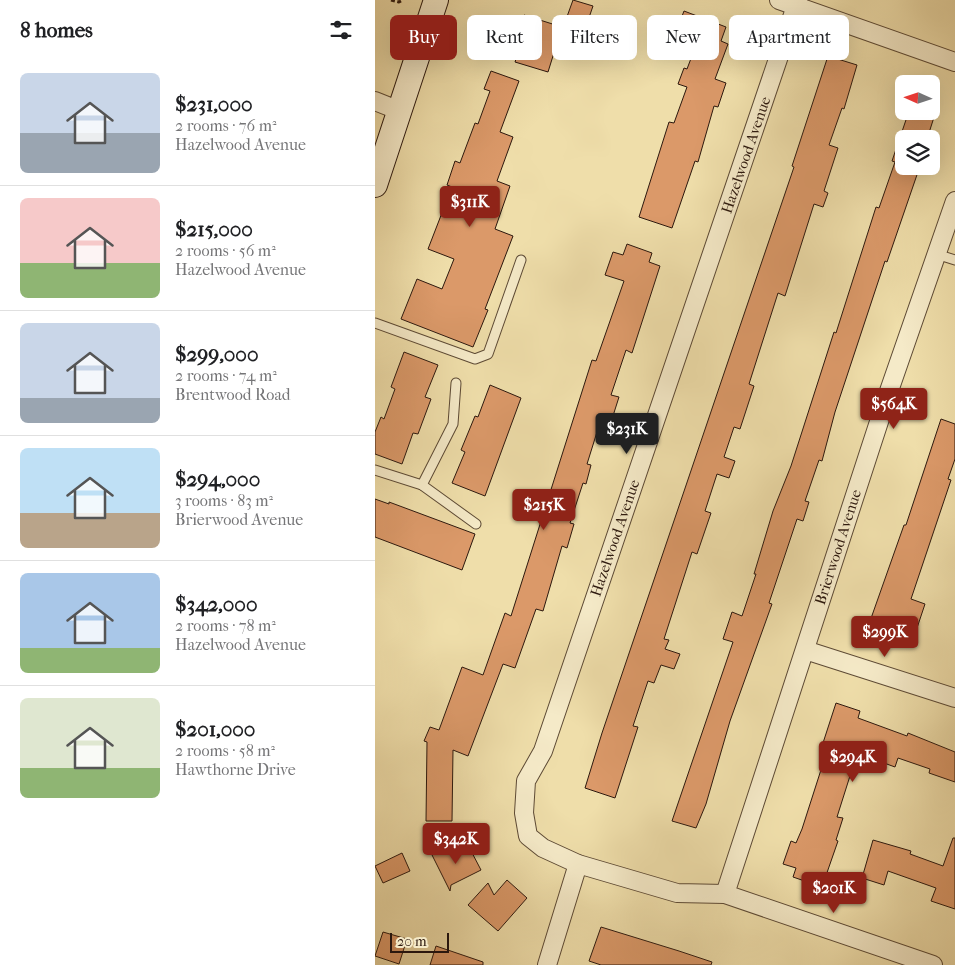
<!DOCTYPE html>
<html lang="en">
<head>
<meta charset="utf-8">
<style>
	body { margin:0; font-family:"IM FELL French Canon",serif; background:#f2f2f2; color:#202124; height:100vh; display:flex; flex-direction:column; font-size:19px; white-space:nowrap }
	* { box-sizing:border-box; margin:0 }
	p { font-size:16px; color:#757577 }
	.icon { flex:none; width:28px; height:28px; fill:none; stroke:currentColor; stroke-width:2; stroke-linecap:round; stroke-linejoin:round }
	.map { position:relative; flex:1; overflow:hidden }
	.side { display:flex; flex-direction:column; background:#fff; width:375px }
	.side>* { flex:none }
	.banner { position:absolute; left:15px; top:15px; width:475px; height:45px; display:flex; gap:10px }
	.needle { width:32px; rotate:273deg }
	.buttons { position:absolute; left:520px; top:75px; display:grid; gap:10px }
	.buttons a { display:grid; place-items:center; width:45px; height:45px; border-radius:8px; background:#fff; box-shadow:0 5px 20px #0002; font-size:25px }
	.scale { position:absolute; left:15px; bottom:12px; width:59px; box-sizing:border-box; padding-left:5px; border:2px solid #2c180e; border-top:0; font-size:14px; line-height:18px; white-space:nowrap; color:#2c180e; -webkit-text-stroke:4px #f5eac8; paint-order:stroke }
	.price { position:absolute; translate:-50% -42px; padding:0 11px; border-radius:5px; background:#8f2418; color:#fff; font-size:16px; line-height:32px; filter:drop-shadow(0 1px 2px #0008) }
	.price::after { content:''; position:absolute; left:50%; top:30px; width:15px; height:11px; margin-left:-8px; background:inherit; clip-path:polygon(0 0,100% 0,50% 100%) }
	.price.active { background:#222; color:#fff }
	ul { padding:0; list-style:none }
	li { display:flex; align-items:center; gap:15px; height:125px; padding:0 20px }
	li+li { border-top:1px solid #e0e0e0 }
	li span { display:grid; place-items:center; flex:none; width:140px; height:100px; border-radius:8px; color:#555 }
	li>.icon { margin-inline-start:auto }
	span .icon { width:60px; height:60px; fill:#fffc; stroke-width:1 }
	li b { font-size:21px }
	h2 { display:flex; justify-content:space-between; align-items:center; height:60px; padding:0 20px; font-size:21px }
	.tag { padding:0 18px; border-radius:8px; background:#fff; box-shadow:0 5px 20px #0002; font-size:18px; line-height:45px }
	.tag.active { background:#8f2418; color:#fff }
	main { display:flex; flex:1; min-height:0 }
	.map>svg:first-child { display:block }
	.building { fill:#db9969; stroke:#2c180e }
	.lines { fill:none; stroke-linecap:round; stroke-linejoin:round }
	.service-casing { stroke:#5d4a35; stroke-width:11 }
	.minor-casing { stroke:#5d4a35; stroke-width:20 }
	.secondary-casing { stroke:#2c180e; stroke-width:26 }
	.path { stroke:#2c180e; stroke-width:3; stroke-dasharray:4 2.5; stroke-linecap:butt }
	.service { stroke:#f5eac8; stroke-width:9 }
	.minor { stroke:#f5eac8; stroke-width:18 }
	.secondary { stroke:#f5eac8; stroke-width:24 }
	.labels { text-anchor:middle; stroke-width:4; stroke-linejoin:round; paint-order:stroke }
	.street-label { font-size:15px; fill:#2c180e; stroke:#f5eac8 }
</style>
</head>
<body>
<main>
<section class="side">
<h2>8 homes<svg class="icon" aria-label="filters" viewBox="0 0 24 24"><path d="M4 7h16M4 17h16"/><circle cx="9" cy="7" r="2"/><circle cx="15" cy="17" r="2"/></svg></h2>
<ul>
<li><span style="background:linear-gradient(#c9d6e8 60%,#9aa5b1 0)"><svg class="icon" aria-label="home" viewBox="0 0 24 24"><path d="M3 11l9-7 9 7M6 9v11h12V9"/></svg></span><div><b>$231,000</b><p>2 rooms · 76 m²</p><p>Hazelwood Avenue</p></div></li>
<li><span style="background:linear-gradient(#f6c9c9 65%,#8fb573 0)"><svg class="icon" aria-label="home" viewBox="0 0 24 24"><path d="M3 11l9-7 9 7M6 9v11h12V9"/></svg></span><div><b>$215,000</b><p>2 rooms · 56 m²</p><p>Hazelwood Avenue</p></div></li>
<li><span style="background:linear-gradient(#c9d6e8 75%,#9aa5b1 0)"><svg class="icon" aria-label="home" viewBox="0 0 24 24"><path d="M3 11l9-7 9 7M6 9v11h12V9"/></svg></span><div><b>$299,000</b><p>2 rooms · 74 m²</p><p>Brentwood Road</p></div></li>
<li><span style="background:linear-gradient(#bfe0f5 65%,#b9a48a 0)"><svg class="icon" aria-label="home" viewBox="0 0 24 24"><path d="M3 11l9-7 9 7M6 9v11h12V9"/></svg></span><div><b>$294,000</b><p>3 rooms · 83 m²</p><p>Brierwood Avenue</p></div></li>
<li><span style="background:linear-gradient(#a9c7e8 75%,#8fb573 0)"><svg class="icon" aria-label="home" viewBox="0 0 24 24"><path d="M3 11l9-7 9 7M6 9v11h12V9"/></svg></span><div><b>$342,000</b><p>2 rooms · 78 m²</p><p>Hazelwood Avenue</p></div></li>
<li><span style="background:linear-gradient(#dfe7d0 70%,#8fb573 0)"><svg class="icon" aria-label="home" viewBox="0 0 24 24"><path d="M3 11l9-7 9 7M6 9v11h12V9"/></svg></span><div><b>$201,000</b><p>2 rooms · 58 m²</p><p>Hawthorne Drive</p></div></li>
</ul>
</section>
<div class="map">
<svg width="580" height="965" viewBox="0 0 580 965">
	<rect width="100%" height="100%" fill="#efdeaa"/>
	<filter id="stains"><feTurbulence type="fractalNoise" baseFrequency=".004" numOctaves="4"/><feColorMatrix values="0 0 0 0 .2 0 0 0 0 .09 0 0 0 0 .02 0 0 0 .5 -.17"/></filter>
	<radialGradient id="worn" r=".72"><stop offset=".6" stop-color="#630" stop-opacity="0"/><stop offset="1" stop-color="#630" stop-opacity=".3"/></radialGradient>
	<g class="building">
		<path d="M198,0L218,6L209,32L189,25Z"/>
		<path d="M309,11L351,27L346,41L353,44L340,79L351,83L343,107L339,106L323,162L320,161L297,228L264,217L294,122L299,123L312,87L303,84L309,68L312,69L323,40L301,32Z"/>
		<path d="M149,15L187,27L173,72L140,62L147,41L141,39Z"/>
		<path d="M453,56L482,65L469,109L467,108L454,145L463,148L449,191L453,193L448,207L439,204L410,296L403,293L374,384L379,386L365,429L359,427L349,457L360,461L354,478L342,474L330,511L336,513L322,554L317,552L289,639L294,640L290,649L305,654L299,669L286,665L279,683L273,681L258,726L263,727L240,798L210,788L227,733L419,167L417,166Z"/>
		<path d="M116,71L144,81L125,132L138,137L122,181L135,186L120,229L138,236L110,309L113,310L98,347L26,319L42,279L67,289L79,259L53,249L77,187L72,185L80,161L85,163L100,123L103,124L115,91L109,89Z"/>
		<path d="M534,111H561L552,139H529V166H545L512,262L510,261L460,412L447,461L444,460L430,501L434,502L428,521L422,519L394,603L397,604L355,721L331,804L321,828L297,821L358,642L348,639L357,612L367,616L381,574H379L398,511L416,466L459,332L461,333L501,207L504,208L520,162L517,161Z"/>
		<path d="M252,244L277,253L274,262L285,266L257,353L251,350L236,395L244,397L237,419L227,416L212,464L216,465L211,484L208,483L195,523L199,524L192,548L187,546L168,611L161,609L140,668L128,664L93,756L78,750L77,821H51L52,742L49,741L55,727L64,730L87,667L108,675L130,613L136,616L217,360L221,361L249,281L230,275L238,252L248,255Z"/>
		<path d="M29,352L63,365L50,397L56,399L43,434L38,433L27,464L0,454V432L6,417L9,419L20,389L16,387Z"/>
		<path d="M115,385L146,398L110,496L77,483L90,452L86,450L100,416L103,417Z"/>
		<path d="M566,419L580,424V459L573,479L576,480L536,599L550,604L541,631L517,622L514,631L494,624L529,525H531Z"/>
		<path d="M0,499L14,504V502L100,534L87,570L0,537Z"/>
		<path d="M461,703L485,711L483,718L532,736L533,733L580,752V782L554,773L555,769L523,758L520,767L487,755L486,759L481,757L462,817L468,818L461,840L463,841L447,887L418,877L421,868L408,864L416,841L421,843L427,829L453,748L447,746Z"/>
		<path d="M578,838H580V909L556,901L561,888L513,871L509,885L487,878L498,840L536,851L535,854L568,866Z"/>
		<path d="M76,845V856L94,847L106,870L76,885L75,891L57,855Z"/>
		<path d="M27,853L35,871L8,883L0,866Z"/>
		<path d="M132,880L152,898L123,931L93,905L113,883L119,895Z"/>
		<path d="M226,927L304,951L337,962L336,965H226L214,961Z"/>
		<path d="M8,932L32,939L24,964L0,956Z"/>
		<path d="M61,946L108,962V965H55Z"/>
	</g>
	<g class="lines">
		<defs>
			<g id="service">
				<path d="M561,254L580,260"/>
				<path d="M0,323L100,359L113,354L146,260"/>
				<path d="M0,470L47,485L101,524"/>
				<path d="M47,485L78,424L81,383"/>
			</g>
			<g id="minor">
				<path d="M404,0L580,62"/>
				<path d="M423,0L168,751L151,781L149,813L153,836L168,848L203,864L302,893L350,894L558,965"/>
				<path d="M0,101L25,111"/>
				<path d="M430,650L580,698"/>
				<path d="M350,894L514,391L580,201"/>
				<path d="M172,965L203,864"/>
			</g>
			<path id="secondary" d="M0,185L61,0"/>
		</defs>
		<use href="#service" class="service-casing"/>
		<use href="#minor" class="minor-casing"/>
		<use href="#secondary" class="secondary-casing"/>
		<path class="path" d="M16,0L24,2L28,0"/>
		<use href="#service" class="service"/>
		<use href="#minor" class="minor"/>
		<use href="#secondary" class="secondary"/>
	</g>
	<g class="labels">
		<g class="street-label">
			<text transform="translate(371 155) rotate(-71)" y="5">Hazelwood Avenue</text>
			<text transform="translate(240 538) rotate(-71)" y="5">Hazelwood Avenue</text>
			<text transform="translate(463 547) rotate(-72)" y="5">Brierwood Avenue</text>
		</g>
	</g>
	<rect width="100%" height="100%" filter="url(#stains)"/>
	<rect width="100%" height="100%" fill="url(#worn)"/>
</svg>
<div class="buttons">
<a><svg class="needle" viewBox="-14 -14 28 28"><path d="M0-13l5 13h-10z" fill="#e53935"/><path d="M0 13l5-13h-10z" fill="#757577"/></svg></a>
<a><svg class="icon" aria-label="layers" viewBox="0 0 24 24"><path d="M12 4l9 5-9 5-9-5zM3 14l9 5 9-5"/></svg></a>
</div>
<div class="scale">20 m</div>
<b class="price" style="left:95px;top:228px">$311K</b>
<b class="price" style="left:519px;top:430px">$564K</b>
<b class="price active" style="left:252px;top:455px">$231K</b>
<b class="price" style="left:169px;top:531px">$215K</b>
<b class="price" style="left:510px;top:658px">$299K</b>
<b class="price" style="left:478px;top:783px">$294K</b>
<b class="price" style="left:81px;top:865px">$342K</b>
<b class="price" style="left:459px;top:914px">$201K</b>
<div class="banner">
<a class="tag active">Buy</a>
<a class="tag">Rent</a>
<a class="tag">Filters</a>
<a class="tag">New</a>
<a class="tag">Apartment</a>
</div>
</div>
</main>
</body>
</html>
